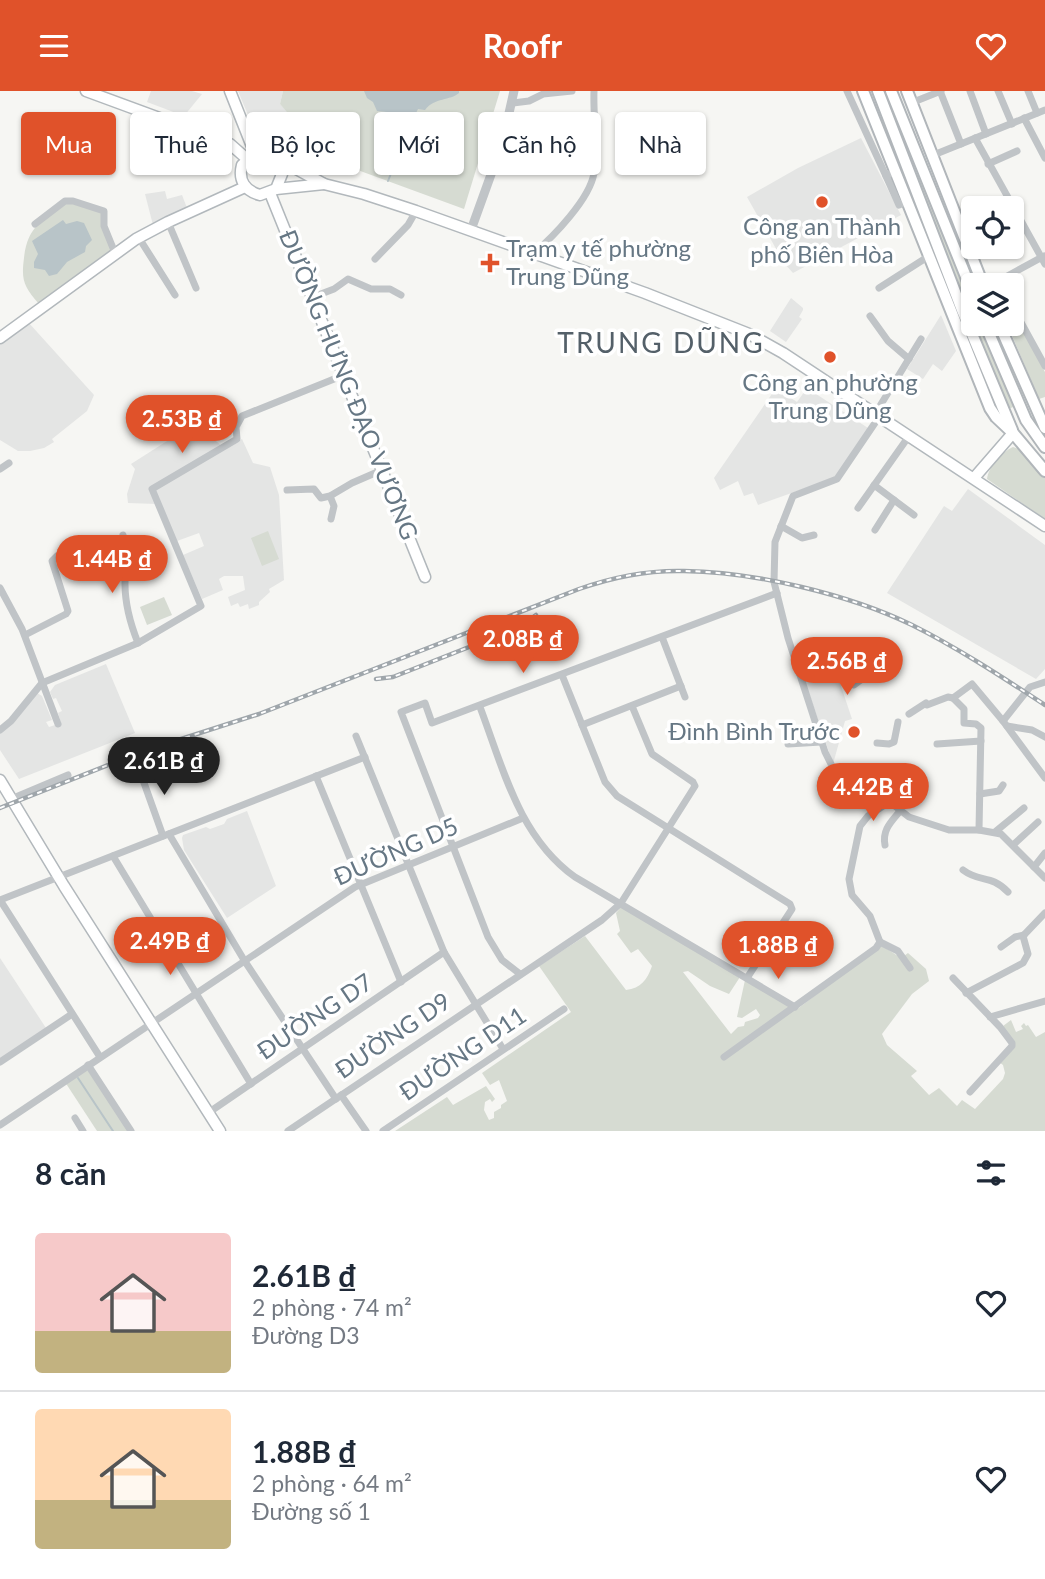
<!DOCTYPE html>
<html lang="vi">
<head>
<meta charset="utf-8">
<style>
	body { margin:0; font-family:Lato,sans-serif; background:#f6f6f7; color:#1f2937; height:100vh; display:flex; flex-direction:column; font-size:26px; white-space:nowrap }
	* { box-sizing:border-box; margin:0 }
	p { font-size:23px; color:#747a83 }
	.icon { flex:none; width:38px; height:38px; fill:none; stroke:currentColor; stroke-width:2; stroke-linecap:round; stroke-linejoin:round }
	.map { position:relative; height:1040px; overflow:hidden }
	.drawer { display:flex; flex-direction:column; background:#fff; flex:1 }
	.drawer>* { flex:none }
	.banner { position:absolute; left:21px; top:21px; width:1004px; height:63px; display:flex; gap:14px }
	.fabs { position:absolute; left:961px; top:105px; display:grid; gap:14px }
	.fabs a { display:grid; place-items:center; width:63px; height:63px; border-radius:7px; background:#fff; box-shadow:0 2px 5px #0004; font-size:35px }
	.price { position:absolute; translate:-50% -60px; padding:0 16px; border-radius:24px; background:#e0522a; color:#fff; font-size:23px; line-height:46px; filter:drop-shadow(0 2px 4px #0008) }
	.price::after { content:''; position:absolute; left:50%; top:42px; width:21px; height:16px; margin-left:-10px; background:inherit; clip-path:polygon(0 0,100% 0,50% 100%) }
	.price.active { background:#222; color:#fff }
	ul { padding:0; list-style:none }
	li { display:flex; align-items:center; gap:21px; height:175px; padding:0 35px }
	li+li { border-top:2px solid #e0e1e3 }
	li span { display:grid; place-items:center; flex:none; width:196px; height:140px; border-radius:7px; color:#555 }
	li>.icon { margin-inline-start:auto }
	span .icon { width:84px; height:84px; fill:#fffc; stroke-width:1 }
	li b { font-size:30px }
	h2 { display:flex; justify-content:space-between; align-items:center; height:84px; padding:0 35px; font-size:30px }
	.chip { padding:0 24px; border-radius:7px; background:#fff; box-shadow:0 2px 5px #0004; font-size:24px; line-height:63px }
	.chip.active { background:#e0522a; color:#fff }
	header { display:flex; justify-content:space-between; align-items:center; height:91px; padding:0 35px; background:#e0522a; color:#fff; font-size:32px; font-weight:700 }
	.map>svg:first-child { display:block }
	.built { fill:#e4e5e4 }
	.green { fill:#d6dbd2 }
	.water { fill:#b8c4c8 }
	.lines { fill:none; stroke-linecap:round; stroke-linejoin:round }
	.stream { stroke:#b8c4c8; stroke-width:2 }
	.secondary-casing { stroke:#b2b8bc; stroke-width:13 }
	.primary-casing { stroke:#b1b6ba; stroke-width:14 }
	.minor { stroke:#c0c4c7; stroke-width:7 }
	.tertiary { stroke:#c0c4c7; stroke-width:9 }
	.secondary { stroke:#fff; stroke-width:10 }
	.primary { stroke:#fff; stroke-width:10 }
	.rail-casing { stroke:#9fa6ab; stroke-width:4.5 }
	.rail { stroke:#fff; stroke-width:2; stroke-dasharray:5; stroke-linecap:butt }
	.poi-dot { fill:#e0522a; stroke:#fff; stroke-width:2.5 }
	.labels { text-anchor:middle; stroke-width:7; stroke-linejoin:round; paint-order:stroke }
	.poi-label { font-size:24px; fill:#667784; stroke:#fff }
	.street-label { font-size:24px; fill:#667784; stroke:#fff }
	.quarter-label { font-size:28px; letter-spacing:2px; fill:#546069; stroke:#fff }
</style>
</head>
<body>
<header><svg class="icon" aria-label="menu" viewBox="0 0 24 24"><path d="M4 6h16M4 12h16M4 18h16"/></svg>Roofr<svg class="icon" aria-label="heart" viewBox="0 0 24 24"><path d="M12 20l-8-8c-3-5 5-10 8-4 3-6 11-1 8 4z"/></svg></header>
<div class="map">
<svg width="1045" height="1040" viewBox="0 0 1045 1040">
	<rect width="100%" height="100%" fill="#f6f6f3"/>
	<g class="built">
		<path d="M151,0H192L202,3L184,25L147,11Z"/>
		<path d="M238,0H283L280,13L294,28L269,53L253,36Z"/>
		<path d="M861,47L901,124L793,182L784,172L747,106L798,77Z"/>
		<path d="M165,100L167,108L182,104L187,117L153,134L145,103Z"/>
		<path d="M791,207L803,217V219L799,226L802,228L786,251L770,240Z"/>
		<path d="M941,224L956,260L942,280L933,273L923,288L907,278Z"/>
		<path d="M28,231L94,304L87,320L52,348L54,351L44,357L30,360H18L0,349V252Z"/>
		<path d="M776,297L797,311L807,297L868,337L840,382L831,388L758,414L753,402L744,405L738,390L720,399L714,387Z"/>
		<path d="M200,329L211,346L222,355L151,396L157,413L128,412L127,403L135,378L131,373Z"/>
		<path d="M242,348L253,372L270,376L279,404L284,489L269,498L270,501L259,511V514L249,518L248,513L240,516L238,512L231,515L228,506L245,499L243,485H224L219,488L223,499L202,508L183,464L204,455L199,442L177,450L154,398Z"/>
		<path d="M968,398L1045,454V578L1036,588L887,502L944,415L952,420Z"/>
		<path d="M106,573L135,642L19,688L0,659V642L37,602L42,605L52,629L46,631L49,636L61,632L58,622L62,620L56,607L53,608L50,601L55,594Z"/>
		<path d="M834,574L852,628L845,630L833,673L803,584Z"/>
		<path d="M247,720L276,795L227,827L184,759L182,747L183,744L206,736L210,738L224,733L227,728Z"/>
		<path d="M0,867L46,937L0,968Z"/>
	</g>
	<g class="green">
		<path d="M283,0H500L464,118L273,48L293,28L280,13Z"/>
		<path d="M920,83L973,214V233H981L1016,315L1008,318L965,217L915,85Z"/>
		<path d="M67,111L102,122L112,160L39,213C24,195 21,190 24,167C27,136 43,128 67,111Z"/>
		<path d="M1012,219L1045,281V306L1039,308L1007,233H1012Z"/>
		<path d="M1013,356L1022,359L1045,387V428L987,388C988,376 1002,361 1013,356Z"/>
		<path d="M268,440L279,468L262,475L251,447Z"/>
		<path d="M164,506L172,524L147,534L140,516Z"/>
		<path d="M622,815L740,886L729,903L710,895L688,880L683,881L731,943L738,936L744,935L745,931L758,927L760,924L756,918L742,927L737,926L745,889L796,919L881,854L901,867L908,862L926,878L929,890L912,903L882,943L887,954L917,980L911,985L929,1004L939,997L957,1015L962,1009L975,1018L1003,988L1005,982L1003,974L999,971L1014,957L1003,935L1011,929L1016,941L1023,938L1021,935L1024,932L1026,935L1028,934L1036,946L1045,941V1040H395L447,1006L453,1014L486,995L495,1008L492,1011L490,1008L485,1011L484,1019L489,1029L494,1027V1021L501,1017V1014L507,1010L499,989L490,994L482,982L571,921L539,875L585,845L626,899C641,897 647,889 652,875L638,858L631,862L617,843L620,840L616,822Z"/>
		<path d="M86,977L130,1040H97L65,991Z"/>
	</g>
	<g class="water">
		<path d="M364,0H459V2C450,10 435,6 425,19L418,18L413,28L406,31L408,40L390,32L387,21L377,20L373,11L367,7Z"/>
		<path d="M63,129L66,133L77,130L84,132L92,149L86,155L85,161L67,171L57,183L49,185L45,179L34,177V171L38,163L32,150Z"/>
	</g>
	<g class="lines">
		<g class="stream">
			<path d="M388,90L408,40"/>
			<path d="M78,987L113,1040"/>
		</g>
		<defs>
			<g id="secondary">
				<path d="M86,0L230,53L247,68"/>
				<path d="M230,0L255,63"/>
				<path d="M277,69L282,83L276,98L260,104C245,100 238,89 242,74L255,63H269L324,93L364,103L416,120L645,202L749,243L783,262L1045,435"/>
				<path d="M276,98L324,93"/>
				<path d="M270,102L425,486"/>
				<path d="M0,247L136,148L168,131L245,96"/>
				<path d="M974,387L1013,342"/>
				<path d="M0,689L64,795L220,1040"/>
			</g>
			<g id="primary">
				<path d="M863,0L990,317L996,326L1013,342L1045,380"/>
				<path d="M878,0L962,219L1012,339"/>
				<path d="M891,0L973,203"/>
				<path d="M907,0L983,194"/>
				<path d="M985,233L1026,329L1045,356"/>
				<path d="M999,233L1045,337"/>
			</g>
		</defs>
		<use href="#secondary" class="secondary-casing"/>
		<use href="#primary" class="primary-casing"/>
		<g class="minor">
			<path d="M847,0L886,85L895,80"/>
			<path d="M940,0L961,53"/>
			<path d="M970,0L986,43"/>
			<path d="M998,0L1012,33"/>
			<path d="M1028,0L1037,22"/>
			<path d="M513,12L529,10L543,3L572,0"/>
			<path d="M911,12L941,0"/>
			<path d="M1024,27L1045,67"/>
			<path d="M975,47L1045,173"/>
			<path d="M931,65L1045,19"/>
			<path d="M988,73L1017,60"/>
			<path d="M886,85L899,114L907,110"/>
			<path d="M168,131L196,197"/>
			<path d="M35,133L65,110H73L104,120V135L115,162"/>
			<path d="M139,147L175,204"/>
			<path d="M533,163C553,146 590,108 594,82C598,55 593,27 594,0"/>
			<path d="M375,168L408,134L416,120"/>
			<path d="M991,194L1044,165"/>
			<path d="M879,197L929,165"/>
			<path d="M313,206L334,198L348,188L371,198H390L401,204"/>
			<path d="M1012,215L1045,275"/>
			<path d="M870,225L888,250L909,268"/>
			<path d="M875,323L921,248"/>
			<path d="M879,326L837,388L793,405L775,451L774,491L788,547L825,661L833,677L877,701L909,726L949,739H979L1001,743L1045,787"/>
			<path d="M0,378L9,372"/>
			<path d="M874,394L914,424"/>
			<path d="M287,399L314,398L321,407L330,405L352,392L382,379"/>
			<path d="M330,405L334,415L331,428"/>
			<path d="M858,417L909,345"/>
			<path d="M781,435L802,447L814,444"/>
			<path d="M875,439L894,409"/>
			<path d="M123,444C129,460 125,476 125,493C125,514 130,532 138,552"/>
			<path d="M0,497L22,538L58,633"/>
			<path d="M25,544L66,523L68,520L52,470L57,465"/>
			<path d="M662,546L685,606"/>
			<path d="M799,582L837,571L848,590L854,594L884,572"/>
			<path d="M562,584L605,691L617,705L790,813L792,818L747,887"/>
			<path d="M927,614L948,606L953,607"/>
			<path d="M480,616C503,677 519,746 575,786L795,916"/>
			<path d="M909,623L926,612"/>
			<path d="M1003,630L1030,596L1045,591"/>
			<path d="M582,634L681,595"/>
			<path d="M1007,635L1032,639L1045,646"/>
			<path d="M0,639L11,630L42,592L138,552L201,515L152,398L237,348L236,336L242,325L344,284"/>
			<path d="M356,645L444,861L503,958"/>
			<path d="M877,652L889,653L894,651L898,631"/>
			<path d="M788,653L821,651"/>
			<path d="M937,653L981,650"/>
			<path d="M138,675L163,745"/>
			<path d="M316,685L401,891"/>
			<path d="M980,703L999,700L1003,694"/>
			<path d="M11,708L68,684"/>
			<path d="M979,739L981,637L976,633L964,632V618L953,607L972,593L1003,630L1045,687"/>
			<path d="M995,741L1024,717"/>
			<path d="M169,743L244,869L336,1008"/>
			<path d="M885,754C882,739 891,731 900,720"/>
			<path d="M1013,754L1038,731"/>
			<path d="M113,765L251,993"/>
			<path d="M1034,776L1045,762"/>
			<path d="M963,779C980,792 991,783 1008,801"/>
			<path d="M880,851L898,860L910,877"/>
			<path d="M1001,856L1015,846L1024,844"/>
			<path d="M520,883L502,869L488,846L401,621L425,612L432,632L777,502"/>
			<path d="M953,887L1000,936L1012,952V955L970,1001"/>
			<path d="M966,902L1023,872L1028,863L1023,845L1045,822"/>
			<path d="M990,926L1045,910"/>
			<path d="M100,966L0,809L365,666"/>
			<path d="M724,966L876,857L880,851L870,825L852,804L849,788L860,735L868,725L889,711"/>
			<path d="M0,971L72,923"/>
			<path d="M88,974L131,1040"/>
			<path d="M341,1004L366,1040"/>
			<path d="M208,1022L444,861"/>
			<path d="M75,1027L83,1040"/>
			<path d="M0,1034L355,796L523,727"/>
			<path d="M288,1040L602,829L621,812L695,695L693,691L652,663L632,615"/>
			<path d="M383,1040L564,918"/>
		</g>
		<path class="tertiary" d="M471,139L502,53L514,0"/>
		<use href="#secondary" class="secondary"/>
		<use href="#primary" class="primary"/>
		<defs>
			<g id="rail">
				<path d="M376,588L393,586L520,536L536,524"/>
				<path d="M147,659L259,623L579,498C613,486 648,479 684,480C755,481 848,503 912,534C958,557 1002,586 1045,614"/>
				<path d="M0,717L156,655"/>
			</g>
		</defs>
		<use href="#rail" class="rail-casing"/>
		<use href="#rail" class="rail"/>
	</g>
	<g class="poi-dot">
		<circle cx="822" cy="111" r="7"/>
		<path d="M486.5 161.5h7v7h7v7h-7v7h-7v-7h-7v-7h7z"/>
		<circle cx="830" cy="266" r="7"/>
		<circle cx="854" cy="641" r="7"/>
	</g>
	<g class="labels">
		<g class="poi-label">
			<text x="822" y="144">Công an Thành<tspan x="822" dy="28">phố Biên Hòa</tspan></text>
			<text x="506" y="166" text-anchor="start">Trạm y tế phường<tspan x="506" dy="28">Trung Dũng</tspan></text>
			<text x="830" y="300">Công an phường<tspan x="830" dy="28">Trung Dũng</tspan></text>
			<text x="840" y="649" text-anchor="end">Đình Bình Trước</text>
		</g>
		<g class="street-label">
			<text transform="translate(348 294) rotate(68)" y="8">ĐƯỜNG HƯNG ĐẠO VƯƠNG</text>
			<text transform="translate(396 761) rotate(-24)" y="8">ĐƯỜNG D5</text>
			<text transform="translate(315 926) rotate(-34)" y="8">ĐƯỜNG D7</text>
			<text transform="translate(393 945) rotate(-34)" y="8">ĐƯỜNG D9</text>
			<text transform="translate(463 963) rotate(-34)" y="8">ĐƯỜNG D11</text>
		</g>
		<g class="quarter-label">
			<text x="661" y="262">TRUNG DŨNG</text>
		</g>
	</g>
</svg>
<div class="fabs">
<a><svg class="icon" aria-label="locate" viewBox="0 0 24 24"><circle cx="12" cy="12" r="6"/><path d="M12 2v4M12 18v4M2 12h4M18 12h4"/></svg></a>
<a><svg class="icon" aria-label="layers" viewBox="0 0 24 24"><path d="M12 4l9 5-9 5-9-5zM3 14l9 5 9-5"/></svg></a>
</div>
<b class="price" style="left:182px;top:364px">2.53B ₫</b>
<b class="price" style="left:112px;top:504px">1.44B ₫</b>
<b class="price" style="left:523px;top:584px">2.08B ₫</b>
<b class="price" style="left:847px;top:606px">2.56B ₫</b>
<b class="price active" style="left:164px;top:706px">2.61B ₫</b>
<b class="price" style="left:873px;top:732px">4.42B ₫</b>
<b class="price" style="left:170px;top:886px">2.49B ₫</b>
<b class="price" style="left:778px;top:890px">1.88B ₫</b>
<div class="banner">
<a class="chip active">Mua</a>
<a class="chip">Thuê</a>
<a class="chip">Bộ lọc</a>
<a class="chip">Mới</a>
<a class="chip">Căn hộ</a>
<a class="chip">Nhà</a>
</div>
</div>
<section class="drawer">
<h2>8 căn<svg class="icon" aria-label="filters" viewBox="0 0 24 24"><path d="M4 7h16M4 17h16"/><circle cx="9" cy="7" r="2"/><circle cx="15" cy="17" r="2"/></svg></h2>
<ul>
<li><span style="background:linear-gradient(#f6c9c9 70%,#c2b280 0)"><svg class="icon" aria-label="home" viewBox="0 0 24 24"><path d="M3 11l9-7 9 7M6 9v11h12V9"/></svg></span><div><b>2.61B ₫</b><p>2 phòng · 74 m²</p><p>Đường D3</p></div><svg class="icon" aria-label="heart" viewBox="0 0 24 24"><path d="M12 20l-8-8c-3-5 5-10 8-4 3-6 11-1 8 4z"/></svg></li>
<li><span style="background:linear-gradient(#ffd9b3 65%,#c2b280 0)"><svg class="icon" aria-label="home" viewBox="0 0 24 24"><path d="M3 11l9-7 9 7M6 9v11h12V9"/></svg></span><div><b>1.88B ₫</b><p>2 phòng · 64 m²</p><p>Đường số 1</p></div><svg class="icon" aria-label="heart" viewBox="0 0 24 24"><path d="M12 20l-8-8c-3-5 5-10 8-4 3-6 11-1 8 4z"/></svg></li>
</ul>
</section>
</body>
</html>
